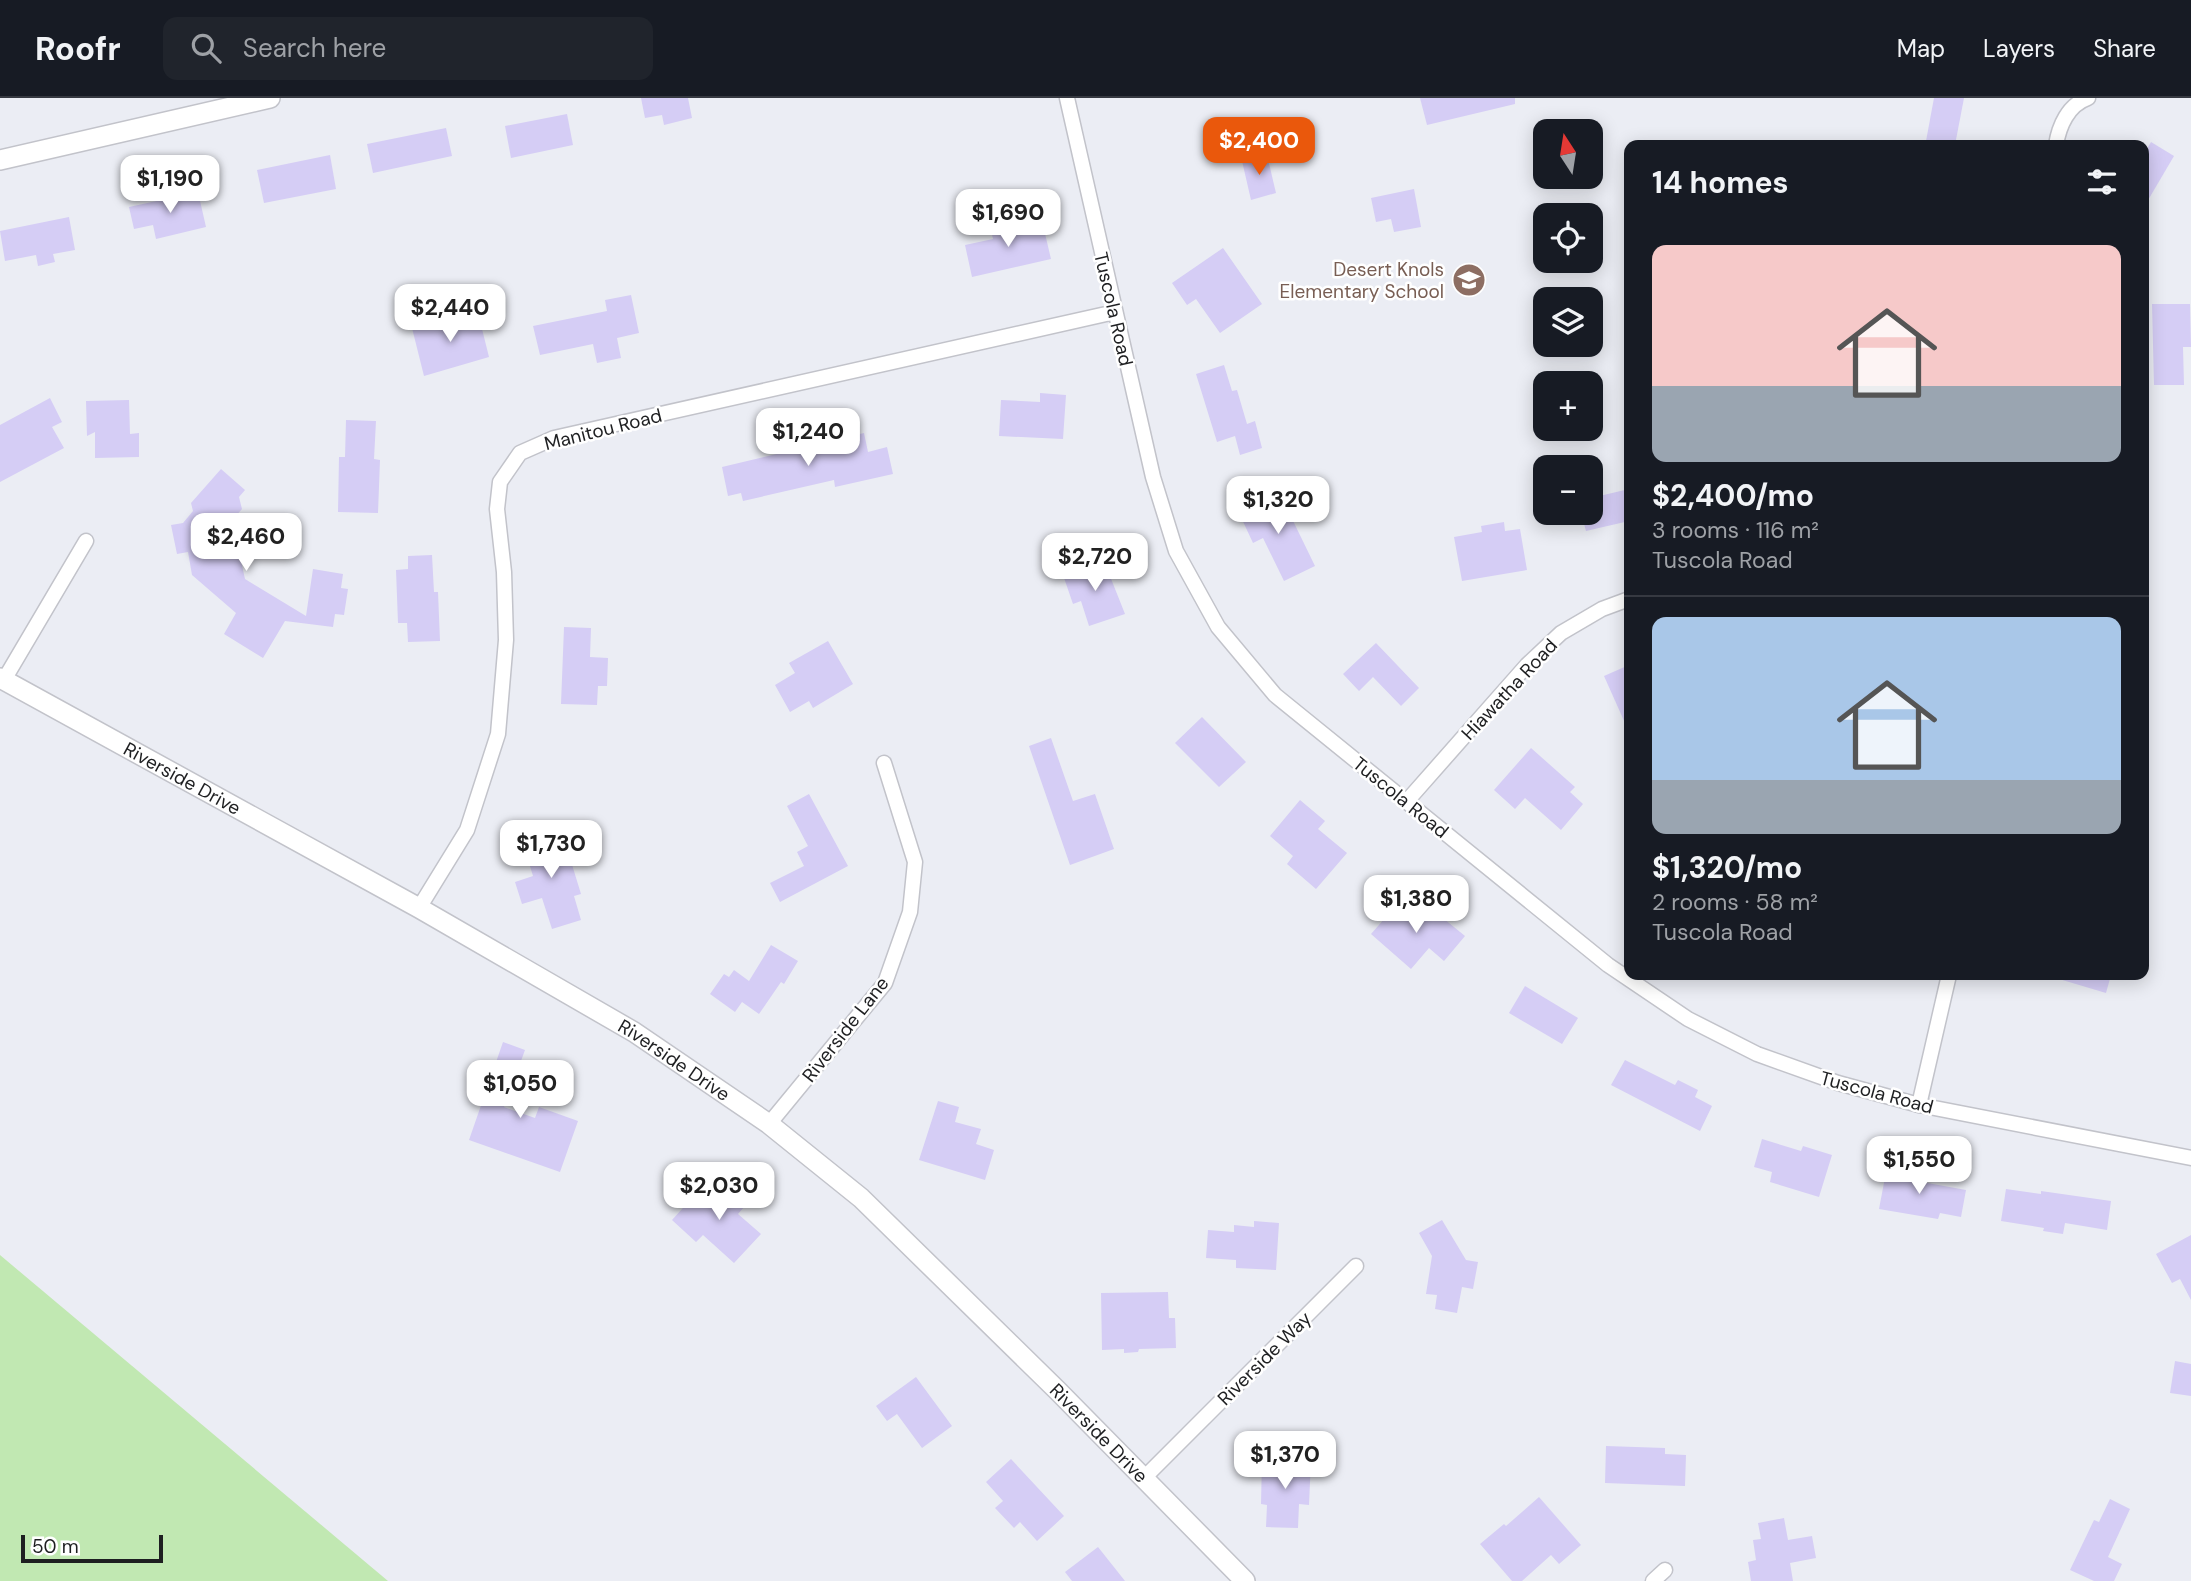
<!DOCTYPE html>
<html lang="en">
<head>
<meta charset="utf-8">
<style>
	body { margin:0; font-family:"DM Sans",sans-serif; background:#20242c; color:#f1f3f6; height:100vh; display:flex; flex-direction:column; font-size:26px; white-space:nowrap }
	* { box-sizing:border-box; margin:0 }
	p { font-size:23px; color:#9ea1a6 }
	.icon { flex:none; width:38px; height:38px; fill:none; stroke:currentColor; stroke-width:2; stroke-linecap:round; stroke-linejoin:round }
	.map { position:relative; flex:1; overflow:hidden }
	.sheet { position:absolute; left:1624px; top:42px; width:525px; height:840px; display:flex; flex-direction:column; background:#171b24; border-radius:14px; box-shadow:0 4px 18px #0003 }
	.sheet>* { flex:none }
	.needle { width:46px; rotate:348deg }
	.fabs { position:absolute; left:1533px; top:21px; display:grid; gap:14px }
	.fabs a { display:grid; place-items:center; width:70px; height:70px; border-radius:14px; background:#171b24; box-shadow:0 4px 18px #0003; font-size:35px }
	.scale { position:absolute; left:21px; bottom:18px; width:142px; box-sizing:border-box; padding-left:7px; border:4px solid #1e1f21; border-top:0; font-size:19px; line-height:24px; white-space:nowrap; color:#1e1f21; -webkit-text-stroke:5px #fff; paint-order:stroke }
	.price { position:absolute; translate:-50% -60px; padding:0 16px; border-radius:14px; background:#fff; color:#222; font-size:23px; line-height:46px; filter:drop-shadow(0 2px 4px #0008) }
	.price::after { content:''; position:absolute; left:50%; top:42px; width:21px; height:16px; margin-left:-10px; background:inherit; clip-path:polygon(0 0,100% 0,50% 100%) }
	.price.selected { background:#ea580c; color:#fff }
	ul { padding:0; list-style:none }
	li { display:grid; align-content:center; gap:14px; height:371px; padding:0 28px }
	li+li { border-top:2px solid #363941 }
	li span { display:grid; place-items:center; height:217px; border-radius:14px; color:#555 }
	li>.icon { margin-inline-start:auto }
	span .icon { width:126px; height:126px; fill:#fffc; stroke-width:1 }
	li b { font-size:30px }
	h2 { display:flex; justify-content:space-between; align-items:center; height:84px; padding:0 28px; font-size:30px }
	header { display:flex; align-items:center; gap:42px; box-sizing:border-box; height:98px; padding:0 35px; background:#171b24; border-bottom:2px solid #363941 }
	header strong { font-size:33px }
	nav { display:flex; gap:38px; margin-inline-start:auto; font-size:24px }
	.search { width:490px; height:63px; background:#20242c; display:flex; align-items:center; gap:18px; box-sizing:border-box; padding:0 24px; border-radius:14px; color:#9ea1a6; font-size:26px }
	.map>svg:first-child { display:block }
	.green { fill:#c1e8b2 }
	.building { fill:#d5cdf5 }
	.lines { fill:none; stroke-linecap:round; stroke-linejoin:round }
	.minor-casing { stroke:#c2c3ca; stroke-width:17 }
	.tertiary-casing { stroke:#c2c3ca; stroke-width:22 }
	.minor { stroke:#fff; stroke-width:14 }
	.tertiary { stroke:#fff; stroke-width:19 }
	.labels { text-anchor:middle; stroke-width:5; stroke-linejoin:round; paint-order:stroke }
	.education-label { font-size:19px; fill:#785e54; stroke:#fff; text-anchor:end }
	.street-label { font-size:19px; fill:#1e1f21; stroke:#fff }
</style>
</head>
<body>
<header>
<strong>Roofr</strong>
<div class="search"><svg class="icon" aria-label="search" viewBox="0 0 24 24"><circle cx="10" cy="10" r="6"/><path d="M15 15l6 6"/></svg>Search here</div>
<nav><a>Map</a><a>Layers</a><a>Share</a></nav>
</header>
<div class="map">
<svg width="2191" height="1483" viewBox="0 0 2191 1483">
	<rect width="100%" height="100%" fill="#ebedf4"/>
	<path class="green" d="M0,1157L388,1483H0Z"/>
	<g class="building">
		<path d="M641,0H688L692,20L664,27L662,17L645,20Z"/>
		<path d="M1420,0H1515V6L1427,27Z"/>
		<path d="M1934,0H1964L1955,47L1926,43Z"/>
		<path d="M567,16L573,47L511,60L505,28Z"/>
		<path d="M446,30L452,58L373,75L367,46Z"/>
		<path d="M2151,44L2174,58L2144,109V56Z"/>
		<path d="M330,57L336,91L264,105L257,72Z"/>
		<path d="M1267,57L1276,95L1251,102L1242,63Z"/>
		<path d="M1414,91L1421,129L1394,134L1391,121L1376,124L1371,100Z"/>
		<path d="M198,94L206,129L156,141L153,127L134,131L129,109Z"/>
		<path d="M69,119L75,152L53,156L55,164L38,168L36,157L5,163L0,133Z"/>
		<path d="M1016,122L1018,133L1043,127L1051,161L972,179L965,147L993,141L990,128Z"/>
		<path d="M1223,150L1262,206L1220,235L1196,201L1187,207L1172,185Z"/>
		<path d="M631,197L639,235L617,240L621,260L597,265L593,246L540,257L533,228L607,213L605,202Z"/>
		<path d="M2152,206H2190L2191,249H2183L2184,287H2154Z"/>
		<path d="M467,216L469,226L480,223L489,259L424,278L412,230Z"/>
		<path d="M1224,267L1232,293L1237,292L1247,326L1255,323L1262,350L1240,357L1235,338L1217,344L1196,276Z"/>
		<path d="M1040,295L1066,297L1063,341L999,338L1001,302L1040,304Z"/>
		<path d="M50,300L62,324L52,329L64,350L0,384V327Z"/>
		<path d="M129,302L130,336L139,335V359L95,360V334L87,338L86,303Z"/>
		<path d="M346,322L376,323L374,361L380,362L378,415L338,414L339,359H345Z"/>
		<path d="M864,335L868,354L887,349L893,376L835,389L834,382L743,403L741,395L728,398L722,369Z"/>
		<path d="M221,371L245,392L239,399L242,411L221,435L224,448L241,463L245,481L306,518L313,471L343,476L341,490L348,491L344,517L335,516L333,529L285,523L263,560L224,536L236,515L192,477L188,454L177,456L171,427L183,425L193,413L191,405Z"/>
		<path d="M1629,391V423L1586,433L1581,415H1591V400Z"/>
		<path d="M1280,396L1315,468L1284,483L1263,440L1253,445L1239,415Z"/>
		<path d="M1504,424L1505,433L1520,431L1527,472L1462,483L1454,439L1482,434L1481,428Z"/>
		<path d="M432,457L434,494H438L440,543L408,544L407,525H398L396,472L408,471V458Z"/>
		<path d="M1104,463L1125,516L1089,528L1081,503L1073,506L1063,477Z"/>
		<path d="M564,529L591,530L590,559L608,560L607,588H598L597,607L561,606Z"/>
		<path d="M828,543L853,586L813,610L809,603L790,614L775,587L795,575L789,565Z"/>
		<path d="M1376,545L1419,590L1401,608L1373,579L1359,593L1343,576Z"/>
		<path d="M1629,567V634L1604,578Z"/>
		<path d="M1202,619L1246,664L1219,689L1175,645Z"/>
		<path d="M1051,640L1073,703L1095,696L1114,751L1070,767L1029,648Z"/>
		<path d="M1531,650L1575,689L1570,694L1583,706L1561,732L1525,700L1515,711L1494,692Z"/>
		<path d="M809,696L848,768L780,804L770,785L804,768L797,754L808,748L787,708Z"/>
		<path d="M1300,702L1325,723L1318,731L1347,755L1316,791L1287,766L1293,758L1270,738Z"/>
		<path d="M551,733L556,750L566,747L581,796L574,798L581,822L552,831L542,800L522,806L515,784L533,778L522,742Z"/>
		<path d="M1400,803L1415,815L1419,810L1433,822L1438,816L1465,838L1444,863L1429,850L1411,871L1371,836Z"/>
		<path d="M771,847L798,863L784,886L781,884L759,916L742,904L735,914L710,896L724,876L729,879L734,872L749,883Z"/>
		<path d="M2059,877H2111L2106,895L2059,881Z"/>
		<path d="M1525,888L1578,920L1562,946L1509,915Z"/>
		<path d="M503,944L525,952L504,1009L535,1020L539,1009L578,1023L560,1074L469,1042Z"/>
		<path d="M1625,962L1675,987L1678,982L1698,992L1695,999L1712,1008L1700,1033L1611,987Z"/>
		<path d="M938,1003L959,1009L955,1024L981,1031L976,1046L994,1052L985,1082L919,1062Z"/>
		<path d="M1762,1041L1801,1053L1803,1048L1832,1057L1819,1099L1770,1084L1772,1074L1754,1069Z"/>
		<path d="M1887,1069L1923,1075L1922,1084L1966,1092L1961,1119L1940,1115L1938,1121L1879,1111Z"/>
		<path d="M703,1088L722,1105L736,1089L750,1102L738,1116L761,1136L734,1165L703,1137L696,1144L672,1122Z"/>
		<path d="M2006,1091L2041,1096V1093L2111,1103L2107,1132L2065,1125L2063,1136L2043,1133L2044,1130L2001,1123Z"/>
		<path d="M1442,1122L1466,1162L1478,1164L1473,1191L1462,1189L1457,1215L1435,1211L1437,1197L1426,1196L1432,1158L1419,1135Z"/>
		<path d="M1254,1123L1279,1125L1276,1172L1236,1170V1162L1206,1160L1208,1132L1234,1134V1127L1254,1129Z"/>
		<path d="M2191,1137V1202L2180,1181L2172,1185L2156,1156Z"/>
		<path d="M1168,1194L1169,1220H1175L1176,1250L1139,1251L1138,1254L1124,1255V1251L1102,1252L1101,1195Z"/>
		<path d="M2175,1263L2191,1266V1298L2170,1295Z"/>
		<path d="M916,1279L952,1328L922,1350L897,1316L887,1323L876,1308Z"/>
		<path d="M1606,1348L1665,1350V1356L1686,1357L1685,1388L1605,1385Z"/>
		<path d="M1011,1361L1064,1418L1037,1443L1020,1424L1014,1430L995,1410L1003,1403L986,1384Z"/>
		<path d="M1262,1361L1311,1362L1309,1407L1299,1406L1298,1430L1266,1429L1267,1407L1261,1406Z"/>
		<path d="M1539,1399L1581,1447L1559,1466L1551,1457L1522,1483H1512L1480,1446L1504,1426L1506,1428Z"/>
		<path d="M2110,1401L2130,1411L2108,1459L2122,1466L2114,1483H2094L2070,1472L2094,1422L2099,1424Z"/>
		<path d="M1784,1420L1788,1442L1812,1438L1816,1460L1790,1465L1793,1483H1751L1748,1464L1756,1462L1753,1442L1761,1441L1758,1425Z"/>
		<path d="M1098,1449L1125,1483H1072L1065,1474Z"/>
	</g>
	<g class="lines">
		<defs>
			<g id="minor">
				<path d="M1067,0L1153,379L1176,453L1218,529L1275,597L1608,867L1688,921L1757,956L1838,985L1919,1007L2191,1060"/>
				<path d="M2056,47C2059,28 2068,7 2088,0"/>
				<path d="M4,582L86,443"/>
				<path d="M1407,703L1527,567L1561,535L1602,511L1629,501"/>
				<path d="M419,810L467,732L498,636L506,542L504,474L497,411L500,384L520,355L554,340L1115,214"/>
				<path d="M1919,1007L1949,877"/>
				<path d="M769,1026L885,885L910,814L915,764L884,665"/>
				<path d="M1143,1381L1356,1168"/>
				<path d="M1653,1483L1665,1472"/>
			</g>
			<g id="tertiary">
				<path d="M0,62L270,0"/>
				<path id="s1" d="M0,580L419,810L634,934L769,1026L861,1100L1058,1293L1245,1483"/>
			</g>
		</defs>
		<use href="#minor" class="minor-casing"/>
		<use href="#tertiary" class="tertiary-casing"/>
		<use href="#minor" class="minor"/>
		<use href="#tertiary" class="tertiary"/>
	</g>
	<defs>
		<symbol id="school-disc" viewBox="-11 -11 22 22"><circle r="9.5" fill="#8d6e63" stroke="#fff"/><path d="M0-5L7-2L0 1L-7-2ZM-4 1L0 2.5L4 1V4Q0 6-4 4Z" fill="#fff"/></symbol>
	</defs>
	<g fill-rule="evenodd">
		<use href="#school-disc" x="1450" y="163" width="38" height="38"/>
	</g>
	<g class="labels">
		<g class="education-label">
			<text x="1444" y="178">Desert Knols<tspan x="1444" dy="22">Elementary School</tspan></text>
		</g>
		<g class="street-label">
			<text transform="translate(1114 211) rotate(77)" y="7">Tuscola Road</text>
			<text transform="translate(603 331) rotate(-14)" y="7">Manitou Road</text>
			<text transform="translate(1509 591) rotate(-47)" y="7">Hiawatha Road</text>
			<text dy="7" stroke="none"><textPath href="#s1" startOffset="208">Riverside Drive</textPath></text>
			<text transform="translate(1401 699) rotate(39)" y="7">Tuscola Road</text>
			<text transform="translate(845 931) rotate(-52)" y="7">Riverside Lane</text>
			<text dy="7" stroke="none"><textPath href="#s1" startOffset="775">Riverside Drive</textPath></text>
			<text transform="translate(1877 994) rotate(15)" y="7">Tuscola Road</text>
			<text transform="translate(1264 1260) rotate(-45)" y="7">Riverside Way</text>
			<text dy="7" stroke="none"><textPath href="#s1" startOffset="1342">Riverside Drive</textPath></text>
		</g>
	</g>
</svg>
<div class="fabs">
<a><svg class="needle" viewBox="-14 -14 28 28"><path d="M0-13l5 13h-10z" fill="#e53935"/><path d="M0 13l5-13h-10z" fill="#9ea1a6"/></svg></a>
<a><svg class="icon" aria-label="locate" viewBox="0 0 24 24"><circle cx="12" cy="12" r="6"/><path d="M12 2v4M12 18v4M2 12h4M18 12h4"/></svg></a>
<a><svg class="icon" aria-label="layers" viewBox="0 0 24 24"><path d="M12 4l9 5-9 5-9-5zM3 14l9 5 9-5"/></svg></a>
<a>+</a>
<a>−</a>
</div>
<div class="scale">50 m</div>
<b class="price selected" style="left:1259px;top:79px">$2,400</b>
<b class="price" style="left:170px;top:117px">$1,190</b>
<b class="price" style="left:1008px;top:151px">$1,690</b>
<b class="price" style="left:450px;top:246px">$2,440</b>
<b class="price" style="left:808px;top:370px">$1,240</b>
<b class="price" style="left:1278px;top:438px">$1,320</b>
<b class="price" style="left:246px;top:475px">$2,460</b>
<b class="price" style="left:1095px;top:495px">$2,720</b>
<b class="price" style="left:551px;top:782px">$1,730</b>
<b class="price" style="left:1416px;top:837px">$1,380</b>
<b class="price" style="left:520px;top:1022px">$1,050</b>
<b class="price" style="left:1919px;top:1098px">$1,550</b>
<b class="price" style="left:719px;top:1124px">$2,030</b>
<b class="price" style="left:1285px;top:1393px">$1,370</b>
<section class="sheet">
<h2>14 homes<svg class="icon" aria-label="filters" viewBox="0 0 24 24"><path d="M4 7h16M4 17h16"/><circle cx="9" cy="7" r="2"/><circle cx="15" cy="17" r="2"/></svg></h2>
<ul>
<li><span style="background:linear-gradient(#f6c9c9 65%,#9aa5b1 0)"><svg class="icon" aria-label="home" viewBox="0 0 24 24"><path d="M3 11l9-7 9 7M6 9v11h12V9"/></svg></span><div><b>$2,400/mo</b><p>3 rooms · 116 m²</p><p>Tuscola Road</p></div></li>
<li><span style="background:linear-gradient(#a9c7e8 75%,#9aa5b1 0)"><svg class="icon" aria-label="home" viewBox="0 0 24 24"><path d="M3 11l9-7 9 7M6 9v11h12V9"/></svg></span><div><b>$1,320/mo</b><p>2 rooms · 58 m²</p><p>Tuscola Road</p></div></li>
</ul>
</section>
</div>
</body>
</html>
